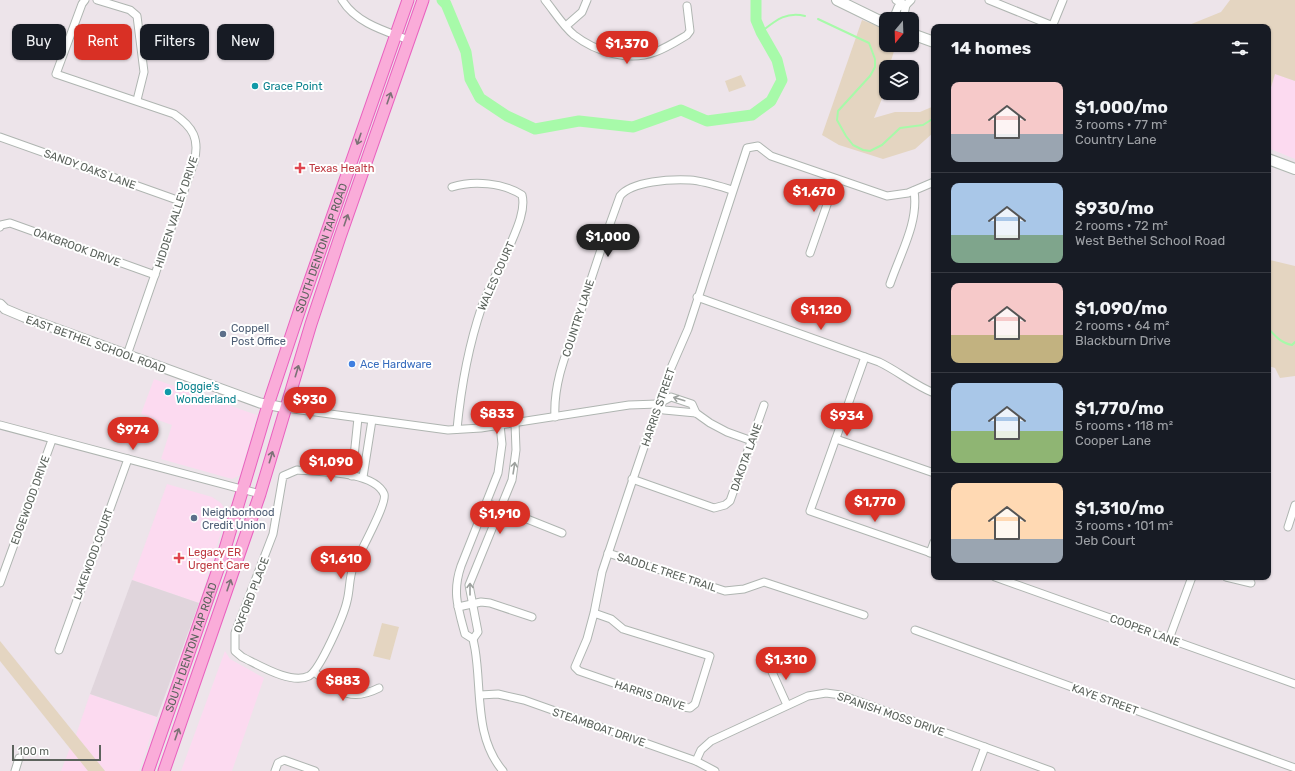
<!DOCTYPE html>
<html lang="en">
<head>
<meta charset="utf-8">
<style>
	body { margin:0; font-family:Rubik,sans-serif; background:#20242c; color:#f1f3f6; height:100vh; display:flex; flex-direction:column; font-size:15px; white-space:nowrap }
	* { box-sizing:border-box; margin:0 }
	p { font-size:13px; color:#9ea1a6 }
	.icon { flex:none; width:22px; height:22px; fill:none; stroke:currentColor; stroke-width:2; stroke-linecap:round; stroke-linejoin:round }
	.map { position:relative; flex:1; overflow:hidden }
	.drawer { position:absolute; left:931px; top:24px; width:340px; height:556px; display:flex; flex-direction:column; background:#171b24; border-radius:8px; box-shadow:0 1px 3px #0004 }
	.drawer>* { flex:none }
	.top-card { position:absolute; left:12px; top:24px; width:380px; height:36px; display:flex; gap:8px }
	.needle { width:26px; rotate:199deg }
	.tools { position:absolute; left:879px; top:12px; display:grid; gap:8px }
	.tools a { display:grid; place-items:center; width:40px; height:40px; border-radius:8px; background:#171b24; box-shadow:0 1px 3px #0004; font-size:20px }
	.scale { position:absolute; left:12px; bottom:10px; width:89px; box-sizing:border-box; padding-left:4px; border:2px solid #5c635d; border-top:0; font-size:11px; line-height:14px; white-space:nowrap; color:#5c635d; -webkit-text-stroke:3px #fff; paint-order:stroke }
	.price { position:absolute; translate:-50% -34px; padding:0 9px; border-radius:14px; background:#d93025; color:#fff; font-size:13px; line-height:26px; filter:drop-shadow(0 1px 2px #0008) }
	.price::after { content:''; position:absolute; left:50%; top:24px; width:12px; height:9px; margin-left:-6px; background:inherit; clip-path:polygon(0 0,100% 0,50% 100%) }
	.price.active { background:#222; color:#fff }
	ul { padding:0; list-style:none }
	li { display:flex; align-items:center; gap:12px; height:100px; padding:0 20px }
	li+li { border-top:1px solid #363941 }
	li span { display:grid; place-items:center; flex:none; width:112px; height:80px; border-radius:8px; color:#555 }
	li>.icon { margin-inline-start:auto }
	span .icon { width:48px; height:48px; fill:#fffc; stroke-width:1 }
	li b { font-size:17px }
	h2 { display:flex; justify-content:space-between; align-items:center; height:48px; padding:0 20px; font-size:17px }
	.chip { padding:0 14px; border-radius:8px; background:#171b24; box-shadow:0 1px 3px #0004; font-size:14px; line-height:36px }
	.chip.active { background:#d93025; color:#fff }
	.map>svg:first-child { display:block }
	.commercial { fill:#fcdaf0 }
	.education { fill:#e0d5dc }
	.green { fill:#e4d5c1 }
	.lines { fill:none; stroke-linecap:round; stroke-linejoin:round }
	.stream { stroke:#a7faa9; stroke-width:2 }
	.river { stroke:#a7faa9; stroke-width:11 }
	.minor-casing { stroke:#afb5b1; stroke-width:9 }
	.tertiary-casing { stroke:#afb5b1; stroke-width:11 }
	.secondary-casing { stroke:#b0b8b2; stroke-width:12 }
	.primary-casing { stroke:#e961bf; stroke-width:13 }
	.minor { stroke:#fff; stroke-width:7 }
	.tertiary { stroke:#fff; stroke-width:9 }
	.secondary { stroke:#fff; stroke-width:10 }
	.primary { stroke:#faacd9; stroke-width:11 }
	.oneway { stroke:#7c7276 }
	.oneway2 { stroke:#9da19e }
	.culture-dot { fill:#0f9aa8; stroke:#fff; stroke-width:1.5 }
	.health-dot { fill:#e0444e; stroke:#fff; stroke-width:1.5 }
	.service-dot { fill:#5c6f8a; stroke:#fff; stroke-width:1.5 }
	.shop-dot { fill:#3f7fe0; stroke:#fff; stroke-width:1.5 }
	.labels { text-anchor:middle; stroke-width:4; stroke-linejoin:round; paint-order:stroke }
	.culture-label { font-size:11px; fill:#0d838f; stroke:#fff; text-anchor:start }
	.health-label { font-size:11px; fill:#be3a42; stroke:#fff; text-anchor:start }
	.street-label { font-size:11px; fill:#5c635d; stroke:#fff }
	.service-label { font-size:11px; fill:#4e5e75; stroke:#fff; text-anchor:start }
	.shop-label { font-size:11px; fill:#366cbe; stroke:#fff; text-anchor:start }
</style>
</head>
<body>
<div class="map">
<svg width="1295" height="771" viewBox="0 0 1295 771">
	<rect width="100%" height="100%" fill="#ede4ea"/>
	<g class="commercial">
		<path d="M1275,74L1295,81V159L1268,148V97Z"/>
		<path d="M154,379L257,415L240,475L232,479L161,459L172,425L141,414Z"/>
		<path d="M167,484L212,497L221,503L227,513L199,603L132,580Z"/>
		<path d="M225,651L230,659L264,678L232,771H181Z"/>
		<path d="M90,694L157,717L139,771H105L76,735Z"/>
		<path d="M70,748L88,771H61Z"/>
	</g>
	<path class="education" d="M132,580L199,603L157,717L90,694Z"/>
	<g class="green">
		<path d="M1230,0H1295V81L1275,74L1268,97V27H1184L1221,12Z"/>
		<path d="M862,20L886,29V45H896L889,67H886V89L874,118L895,112H920L934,106V132L915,149L883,159L839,145L822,135Z"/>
		<path d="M741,75L746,86L729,92L725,81Z"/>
		<path d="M1270,260L1295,266V376L1280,378L1275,368L1268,366V264Z"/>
		<path d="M382,623L399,627L390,660L373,656Z"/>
		<path d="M0,641L105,771H88L0,661Z"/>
	</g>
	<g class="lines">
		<g class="stream">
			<path d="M818,19L869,43L875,59V67L870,76L838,111L837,120L846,136L853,145L863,150L870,151L882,145L900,128L923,125L934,118"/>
			<path d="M761,32C775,21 786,11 805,16"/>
			<path d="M1268,328C1275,336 1281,343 1292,345L1295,342"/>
		</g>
		<path class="river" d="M442,0L446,4L466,52L470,79L480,98L507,116L535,129L579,121L633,127L681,110L707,121L752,115L771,101L782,80L777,60L761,32L756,20V0"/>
		<defs>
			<g id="minor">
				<path d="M85,0L82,4L56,74L174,114C193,127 200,139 194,162L127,355"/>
				<path d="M97,0L130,10L137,16L144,72L137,100"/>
				<path d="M342,0C356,23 385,31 409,40"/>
				<path d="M545,0C554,11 563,26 574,35C596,52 629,62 655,52C666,48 677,41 687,35L690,31L687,6"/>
				<path d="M896,0L906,5"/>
				<path d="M989,0L1053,26"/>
				<path d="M893,19L898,7L906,5L911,0"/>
				<path d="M903,19L906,5"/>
				<path d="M566,26L582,12L587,0"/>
				<path d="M1052,27L1063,0"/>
				<path d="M140,36L156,38"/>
				<path d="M0,137L180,201"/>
				<path d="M452,187C474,180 503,183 522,195C526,210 516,231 510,245C501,265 490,285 482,306C468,347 461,387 457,429"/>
				<path d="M0,227L1,225L10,223L155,275"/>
				<path d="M810,253L836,179"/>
				<path d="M890,284C900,254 919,222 914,191"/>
				<path d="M697,297L879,362C898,371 914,385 934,393"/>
				<path d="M865,357L810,511L934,554"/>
				<path d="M658,404L664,410L696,413L710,423L727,432L752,441"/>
				<path d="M658,404L671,397L692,404L696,413"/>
				<path d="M286,408L448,430L481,428L629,405L658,404"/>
				<path d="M555,417C553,383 567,351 578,320C591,278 605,237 620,196C632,181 671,179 690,180C704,181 719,186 732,190"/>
				<path d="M0,425L260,494"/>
				<path d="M500,425L502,444L498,473L461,566C452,592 458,608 465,634L473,639L475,649C482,690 474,737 503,771"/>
				<path d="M836,439L934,473"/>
				<path d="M297,470C319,472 374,471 384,494C388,503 358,555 353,568C349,578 350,590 347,601C344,615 320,670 309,676C291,685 259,665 242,657L235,651V633L273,534L283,476Z"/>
				<path d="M352,476L358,418"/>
				<path d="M363,477L372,420"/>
				<path d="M632,479L714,508L725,505L730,501L764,405"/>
				<path d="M487,503L562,533"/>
				<path d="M1288,527L1295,505"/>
				<path d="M608,553L725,591L744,589L764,582L864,615"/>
				<path d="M930,553L934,542"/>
				<path d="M995,577L1295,684"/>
				<path d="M1226,577L1251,583"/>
				<path d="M0,583L52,440"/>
				<path d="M458,607L481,602L490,603L532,617"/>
				<path d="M594,613L611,619L623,629L710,656L695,704L690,708L683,707L579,671L575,667L587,639L594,613L602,572L629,491L671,368L688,329L747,148L758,146L771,156L887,196L908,193L934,182"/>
				<path d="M915,630L1295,768"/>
				<path d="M473,639L478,632L469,585L512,480L516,450L515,423"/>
				<path d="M1169,639L1192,577"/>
				<path d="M59,650L128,459"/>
				<path d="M768,663L787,705"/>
				<path d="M314,672C338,690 349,703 379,688"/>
				<path d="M480,695L498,694L524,700L696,761L715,771"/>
				<path d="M696,761L701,750L711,741L808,696L826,693L841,695L1051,771"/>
				<path d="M15,771L19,758"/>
				<path d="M275,771L278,763L284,760L315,771"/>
				<path d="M976,771L985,747"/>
			</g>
			<path id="tertiary" d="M0,304L5,309L24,317L260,403L286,408"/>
			<g id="secondary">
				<path d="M837,0L886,24"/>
				<path d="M912,34L934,42"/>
				<path d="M1268,159L1295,169"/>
			</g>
			<g id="primary">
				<path id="s1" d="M148,771L224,552L268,405L302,303L408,0"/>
				<path d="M164,771L260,494L311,324L340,237L423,0"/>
			</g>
		</defs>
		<use href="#minor" class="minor-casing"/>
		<use href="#tertiary" class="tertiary-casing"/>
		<use href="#secondary" class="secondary-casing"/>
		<use href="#primary" class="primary-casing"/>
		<use href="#minor" class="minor"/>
		<use href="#tertiary" class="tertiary"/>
		<use href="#secondary" class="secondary"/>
		<use href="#primary" class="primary"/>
	</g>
	<defs><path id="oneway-shaft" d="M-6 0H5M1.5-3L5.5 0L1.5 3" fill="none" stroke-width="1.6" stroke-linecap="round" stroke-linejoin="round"/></defs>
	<g class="oneway">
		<use href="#oneway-shaft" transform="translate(389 98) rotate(-71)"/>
		<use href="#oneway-shaft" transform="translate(359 139) rotate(109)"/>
		<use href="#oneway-shaft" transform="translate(346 220) rotate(-71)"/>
		<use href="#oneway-shaft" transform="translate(297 371) rotate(-73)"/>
		<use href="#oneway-shaft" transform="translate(271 457) rotate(-73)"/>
		<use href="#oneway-shaft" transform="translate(229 585) rotate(-71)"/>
		<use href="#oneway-shaft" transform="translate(177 734) rotate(-71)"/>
	</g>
	<g class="oneway2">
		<use href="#oneway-shaft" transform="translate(679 399) rotate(-163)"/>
		<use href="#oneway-shaft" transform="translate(514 468) rotate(-81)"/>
		<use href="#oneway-shaft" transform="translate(470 589) rotate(-90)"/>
	</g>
	<g class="culture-dot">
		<circle cx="255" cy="86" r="4"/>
		<circle cx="168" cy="392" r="4"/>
	</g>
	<g class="health-dot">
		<path d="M298 162h4v4h4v4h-4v4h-4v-4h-4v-4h4z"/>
		<path d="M177 552h4v4h4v4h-4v4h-4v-4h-4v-4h4z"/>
	</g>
	<g class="service-dot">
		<circle cx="223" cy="334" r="4"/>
		<circle cx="194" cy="518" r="4"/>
	</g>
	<circle class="shop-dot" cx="352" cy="364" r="4"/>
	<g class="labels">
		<g class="culture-label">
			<text x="263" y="90">Grace Point</text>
			<text x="176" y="390">Doggie's<tspan x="176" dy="13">Wonderland</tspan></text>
		</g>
		<g class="health-label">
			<text x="309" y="172">Texas Health</text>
			<text x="188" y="556">Legacy ER<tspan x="188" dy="13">Urgent Care</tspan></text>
		</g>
		<g class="street-label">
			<text transform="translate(90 169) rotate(20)" y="4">SANDY OAKS LANE</text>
			<text transform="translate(176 212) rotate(-72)" y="4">HIDDEN VALLEY DRIVE</text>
			<text transform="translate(77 247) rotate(20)" y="4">OAKBROOK DRIVE</text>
			<text dy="4" stroke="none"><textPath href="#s1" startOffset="551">SOUTH DENTON TAP ROAD</textPath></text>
			<text transform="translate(496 276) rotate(-66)" y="4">WALES COURT</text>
			<text transform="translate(578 318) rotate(-72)" y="4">COUNTRY LANE</text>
			<text transform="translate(96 344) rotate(20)" y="4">EAST BETHEL SCHOOL ROAD</text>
			<text transform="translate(658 407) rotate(-71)" y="4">HARRIS STREET</text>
			<text transform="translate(746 457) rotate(-70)" y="4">DAKOTA LANE</text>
			<text transform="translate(30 500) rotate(-70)" y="4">EDGEWOOD DRIVE</text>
			<text transform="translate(93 554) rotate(-70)" y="4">LAKEWOOD COURT</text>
			<text transform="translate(667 572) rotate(18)" y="4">SADDLE TREE TRAIL</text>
			<text transform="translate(251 595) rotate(-69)" y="4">OXFORD PLACE</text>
			<text transform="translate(1145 630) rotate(20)" y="4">COOPER LANE</text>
			<text dy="4" stroke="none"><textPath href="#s1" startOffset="131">SOUTH DENTON TAP ROAD</textPath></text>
			<text transform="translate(650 695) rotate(18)" y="4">HARRIS DRIVE</text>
			<text transform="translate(1105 699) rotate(20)" y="4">KAYE STREET</text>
			<text transform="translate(891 714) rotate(19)" y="4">SPANISH MOSS DRIVE</text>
			<text transform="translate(599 727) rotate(19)" y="4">STEAMBOAT DRIVE</text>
		</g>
		<g class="service-label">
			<text x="231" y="332">Coppell<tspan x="231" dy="13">Post Office</tspan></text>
			<text x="202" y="516">Neighborhood<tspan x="202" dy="13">Credit Union</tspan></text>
		</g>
		<g class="shop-label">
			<text x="360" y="368">Ace Hardware</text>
		</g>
	</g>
</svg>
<div class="tools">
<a><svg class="needle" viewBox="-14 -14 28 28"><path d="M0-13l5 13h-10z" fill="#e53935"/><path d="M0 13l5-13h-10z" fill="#9ea1a6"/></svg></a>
<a><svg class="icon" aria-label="layers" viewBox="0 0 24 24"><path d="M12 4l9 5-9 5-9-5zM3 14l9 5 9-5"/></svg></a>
</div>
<div class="scale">100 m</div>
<b class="price" style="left:627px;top:65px">$1,370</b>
<b class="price" style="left:814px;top:213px">$1,670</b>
<b class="price active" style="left:608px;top:258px">$1,000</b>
<b class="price" style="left:821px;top:331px">$1,120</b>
<b class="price" style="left:310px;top:421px">$930</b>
<b class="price" style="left:497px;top:435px">$833</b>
<b class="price" style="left:847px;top:437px">$934</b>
<b class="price" style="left:133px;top:451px">$974</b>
<b class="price" style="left:331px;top:483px">$1,090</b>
<b class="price" style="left:875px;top:523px">$1,770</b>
<b class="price" style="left:500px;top:535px">$1,910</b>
<b class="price" style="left:341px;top:580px">$1,610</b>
<b class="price" style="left:786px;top:681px">$1,310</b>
<b class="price" style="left:343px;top:702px">$883</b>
<div class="top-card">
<a class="chip">Buy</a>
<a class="chip active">Rent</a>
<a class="chip">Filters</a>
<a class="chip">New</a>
</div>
<section class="drawer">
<h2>14 homes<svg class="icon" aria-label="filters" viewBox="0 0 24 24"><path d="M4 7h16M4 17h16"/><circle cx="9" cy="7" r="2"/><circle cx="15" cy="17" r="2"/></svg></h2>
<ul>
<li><span style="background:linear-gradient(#f6c9c9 65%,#9aa5b1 0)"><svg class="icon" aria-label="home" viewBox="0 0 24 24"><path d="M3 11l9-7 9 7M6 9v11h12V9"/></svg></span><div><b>$1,000/mo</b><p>3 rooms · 77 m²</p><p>Country Lane</p></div></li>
<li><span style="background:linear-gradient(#a9c7e8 65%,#7fa58c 0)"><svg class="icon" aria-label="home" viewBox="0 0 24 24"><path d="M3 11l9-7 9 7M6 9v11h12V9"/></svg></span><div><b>$930/mo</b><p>2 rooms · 72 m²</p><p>West Bethel School Road</p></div></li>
<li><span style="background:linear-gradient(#f6c9c9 65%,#c2b280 0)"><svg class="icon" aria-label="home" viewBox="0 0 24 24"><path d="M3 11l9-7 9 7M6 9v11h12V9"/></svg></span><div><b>$1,090/mo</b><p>2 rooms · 64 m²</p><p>Blackburn Drive</p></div></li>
<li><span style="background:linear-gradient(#a9c7e8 60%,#8fb573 0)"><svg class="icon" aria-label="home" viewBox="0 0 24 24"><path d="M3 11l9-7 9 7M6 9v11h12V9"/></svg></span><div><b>$1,770/mo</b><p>5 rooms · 118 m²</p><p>Cooper Lane</p></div></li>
<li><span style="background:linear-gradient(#ffd9b3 70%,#9aa5b1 0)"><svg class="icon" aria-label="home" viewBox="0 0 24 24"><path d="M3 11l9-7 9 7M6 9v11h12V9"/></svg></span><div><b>$1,310/mo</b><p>3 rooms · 101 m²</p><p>Jeb Court</p></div></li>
</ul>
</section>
</div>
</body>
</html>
